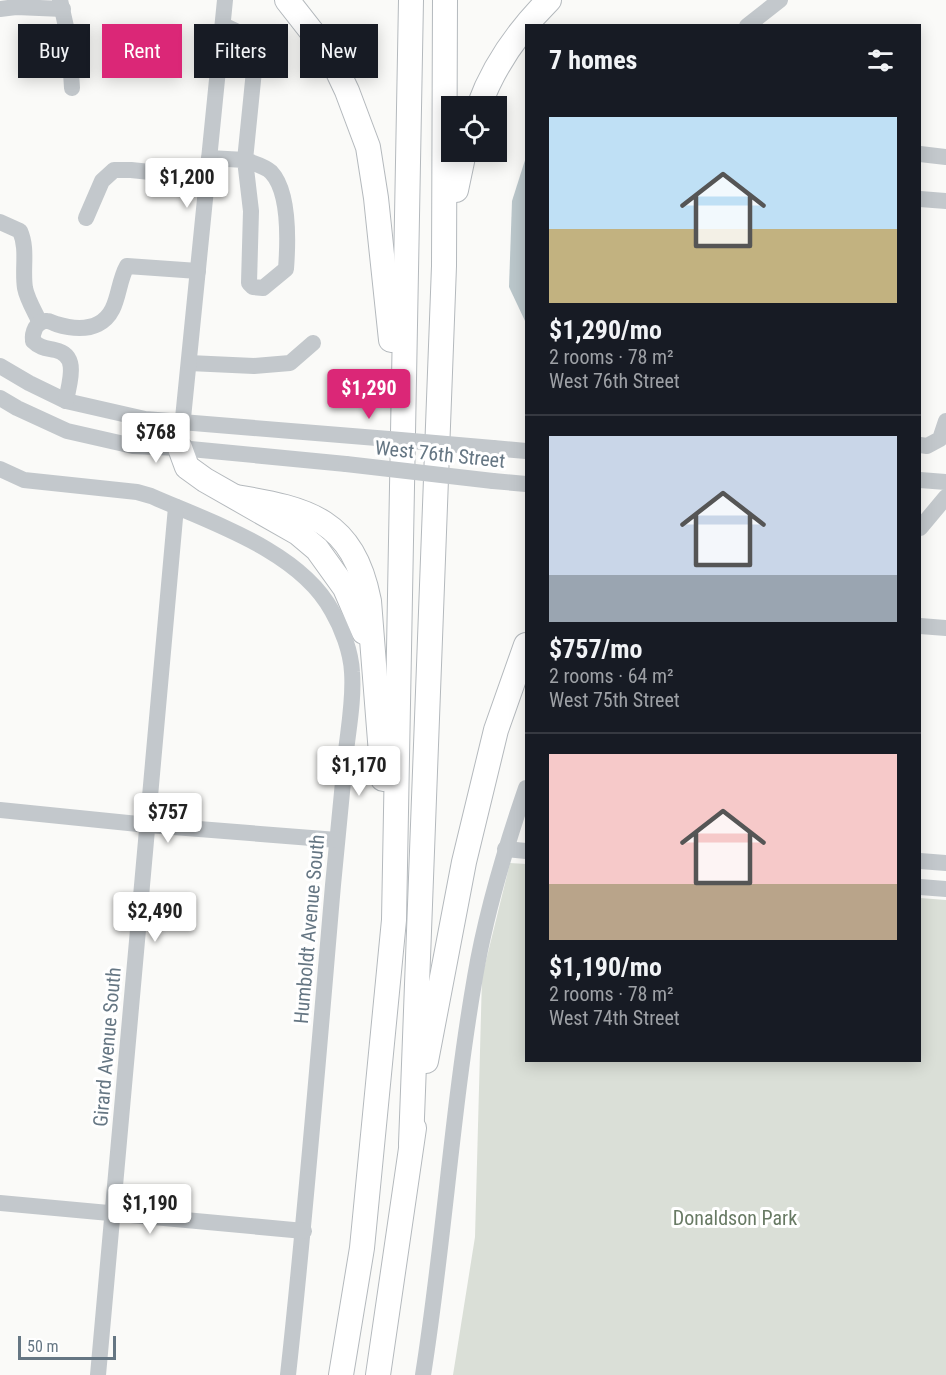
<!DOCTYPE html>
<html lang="en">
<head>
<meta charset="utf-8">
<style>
	body { margin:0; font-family:"Roboto Condensed",sans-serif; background:#20242c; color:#f1f3f6; height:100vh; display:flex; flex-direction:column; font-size:22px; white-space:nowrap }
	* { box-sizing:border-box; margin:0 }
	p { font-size:20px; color:#9ea1a6 }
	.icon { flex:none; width:33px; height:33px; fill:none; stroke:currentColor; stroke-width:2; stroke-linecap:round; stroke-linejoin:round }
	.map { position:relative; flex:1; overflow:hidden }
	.details { position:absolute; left:525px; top:24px; width:396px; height:1038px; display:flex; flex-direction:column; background:#171b24; border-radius:0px; box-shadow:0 3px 15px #0003 }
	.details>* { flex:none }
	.hud { position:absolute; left:18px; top:24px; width:417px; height:54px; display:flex; gap:12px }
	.controls { position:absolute; left:441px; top:96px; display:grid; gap:12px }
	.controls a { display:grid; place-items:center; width:66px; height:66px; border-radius:0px; background:#171b24; box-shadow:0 3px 15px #0003; font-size:30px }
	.scale { position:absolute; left:18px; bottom:15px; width:98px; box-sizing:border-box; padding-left:6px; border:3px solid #657683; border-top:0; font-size:16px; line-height:21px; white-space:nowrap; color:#657683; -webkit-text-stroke:4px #fff; paint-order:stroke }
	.price { position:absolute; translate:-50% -51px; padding:0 14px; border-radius:6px; background:#fff; color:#222; font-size:20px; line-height:39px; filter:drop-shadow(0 2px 3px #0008) }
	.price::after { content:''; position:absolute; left:50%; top:36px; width:18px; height:14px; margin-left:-9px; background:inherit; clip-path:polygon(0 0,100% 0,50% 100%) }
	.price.on { background:#db2777; color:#fff }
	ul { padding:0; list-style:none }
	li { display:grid; align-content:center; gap:12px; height:318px; padding:0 24px }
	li+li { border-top:2px solid #363941 }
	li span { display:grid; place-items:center; height:186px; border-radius:0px; color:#555 }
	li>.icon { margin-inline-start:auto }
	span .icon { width:108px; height:108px; fill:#fffc; stroke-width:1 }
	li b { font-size:26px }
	h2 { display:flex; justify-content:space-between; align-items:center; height:72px; padding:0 24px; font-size:26px }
	.tag { padding:0 21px; border-radius:0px; background:#171b24; box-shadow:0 3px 15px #0003; font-size:21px; line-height:54px }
	.tag.on { background:#db2777; color:#fff }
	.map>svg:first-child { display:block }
	.green { fill:#dadfd7 }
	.water { fill:#bbc7cb }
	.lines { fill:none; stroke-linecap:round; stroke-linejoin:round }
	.highway-casing { stroke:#b4b9bd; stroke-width:26 }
	.minor { stroke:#c3c8cc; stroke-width:16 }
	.highway { stroke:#fff; stroke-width:24 }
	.minor-bridge { stroke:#c3c8cc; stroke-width:16 }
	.labels { text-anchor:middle; stroke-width:6; stroke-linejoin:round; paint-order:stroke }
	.street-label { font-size:20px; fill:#657683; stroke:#fff }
	.park-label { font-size:20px; fill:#687a64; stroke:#fff }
</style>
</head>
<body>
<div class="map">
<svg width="946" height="1375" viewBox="0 0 946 1375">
	<rect width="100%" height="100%" fill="#fafaf8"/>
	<path class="green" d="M510,863L526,864V1060H920V898L946,900V1375H453L475,1237L482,977Z"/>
	<path class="water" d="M526,157V323L509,287L512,201Z"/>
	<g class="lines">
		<defs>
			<g id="highway">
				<path d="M287,0L330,55L347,91L368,147L376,198L391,340"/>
				<path d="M479,106C494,65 518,31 549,0"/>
				<path d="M456,190L464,152"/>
				<path d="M180,448L187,467L205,480L298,533L317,549L345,588L364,632"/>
				<path d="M236,497C309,509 353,520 369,601L383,779"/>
				<path d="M426,1061L464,862L496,730L526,645"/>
				<path d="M411,1144L444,266L445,0"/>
				<path d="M341,1375L362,1248L394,920L411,0"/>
				<path d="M378,1375L414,1128"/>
			</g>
		</defs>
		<use href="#highway" class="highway-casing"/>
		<g class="minor">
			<path d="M60,0L69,40L72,88"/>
			<path d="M0,9L16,7L63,9"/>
			<path d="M747,26L780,0"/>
			<path d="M920,154L946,157"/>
			<path d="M209,158L245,160L251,211L249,283L253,287L263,288L286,269C288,242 290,192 271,172C265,166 253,163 245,160L257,41L223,25"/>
			<path d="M920,199L946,201"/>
			<path d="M86,218L102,181L114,170H131L207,178"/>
			<path d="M0,222L20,231C28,249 22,269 25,288C27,299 35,312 40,323"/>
			<path d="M189,363L254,366L290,363L313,343"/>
			<path d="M0,366L29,383L66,401L145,419L389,439"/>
			<path d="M0,398L17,408L67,431L133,446L180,448L346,464"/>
			<path d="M66,401C69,383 80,355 55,350C46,348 40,348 33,341C32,333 36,320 47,321C50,321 53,323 56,324C69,328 84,331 98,324C120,313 116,285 127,266L198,271"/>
			<path d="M920,445L927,446L940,439L946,421"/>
			<path d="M180,448L225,0"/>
			<path d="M493,448L526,451"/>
			<path d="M0,469L24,480L137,492L151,496C210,522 300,551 332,611C342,628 351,652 352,672C354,698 349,725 346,751C342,796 337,840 333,885C319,1048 306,1212 288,1375"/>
			<path d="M920,480L946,482"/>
			<path d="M493,481L526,484"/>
			<path d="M920,528L946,497"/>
			<path d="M920,626L946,628"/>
			<path d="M0,810L148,825L337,840"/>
			<path d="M505,849L526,851"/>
			<path d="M920,861L946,863"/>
			<path d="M920,887L946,889"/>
			<path d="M0,1203L304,1231"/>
			<path d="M98,1375L176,507"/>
			<path d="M423,1375C444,1243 452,1109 475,977C486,912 505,849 526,788"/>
		</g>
		<use href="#highway" class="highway"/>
		<g class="minor-bridge">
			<path d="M389,439L493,448"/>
			<path d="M346,464L493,481"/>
		</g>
	</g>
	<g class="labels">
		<g class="street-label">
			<text transform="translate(440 454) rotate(6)" y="7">West 76th Street</text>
			<text transform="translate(309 929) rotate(-85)" y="7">Humboldt Avenue South</text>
			<text transform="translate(107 1047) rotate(-85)" y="7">Girard Avenue South</text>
		</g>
		<g class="park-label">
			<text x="735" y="1225">Donaldson Park</text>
		</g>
	</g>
</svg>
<div class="controls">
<a><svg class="icon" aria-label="locate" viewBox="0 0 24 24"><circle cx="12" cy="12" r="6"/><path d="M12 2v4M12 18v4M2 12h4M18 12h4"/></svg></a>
</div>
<div class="scale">50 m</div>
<b class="price" style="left:187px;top:209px">$1,200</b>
<b class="price on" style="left:369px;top:420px">$1,290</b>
<b class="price" style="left:156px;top:464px">$768</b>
<b class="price" style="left:359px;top:797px">$1,170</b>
<b class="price" style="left:168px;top:844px">$757</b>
<b class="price" style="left:155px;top:943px">$2,490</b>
<b class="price" style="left:150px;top:1235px">$1,190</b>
<div class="hud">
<a class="tag">Buy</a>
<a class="tag on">Rent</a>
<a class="tag">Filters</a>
<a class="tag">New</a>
</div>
<section class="details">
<h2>7 homes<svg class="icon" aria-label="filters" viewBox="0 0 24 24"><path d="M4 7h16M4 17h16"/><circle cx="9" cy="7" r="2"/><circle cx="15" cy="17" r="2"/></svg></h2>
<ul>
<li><span style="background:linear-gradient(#bfe0f5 60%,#c2b280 0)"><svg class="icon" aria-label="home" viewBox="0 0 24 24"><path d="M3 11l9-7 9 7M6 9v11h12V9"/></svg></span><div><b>$1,290/mo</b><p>2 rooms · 78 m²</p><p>West 76th Street</p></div></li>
<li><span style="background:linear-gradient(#c9d6e8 75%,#9aa5b1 0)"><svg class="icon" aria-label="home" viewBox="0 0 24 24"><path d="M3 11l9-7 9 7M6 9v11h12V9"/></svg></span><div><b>$757/mo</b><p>2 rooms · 64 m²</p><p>West 75th Street</p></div></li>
<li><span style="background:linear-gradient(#f6c9c9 70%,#b9a48a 0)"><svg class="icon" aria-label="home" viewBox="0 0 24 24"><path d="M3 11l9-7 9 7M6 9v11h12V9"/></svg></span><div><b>$1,190/mo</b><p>2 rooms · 78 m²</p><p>West 74th Street</p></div></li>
</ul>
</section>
</div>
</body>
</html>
